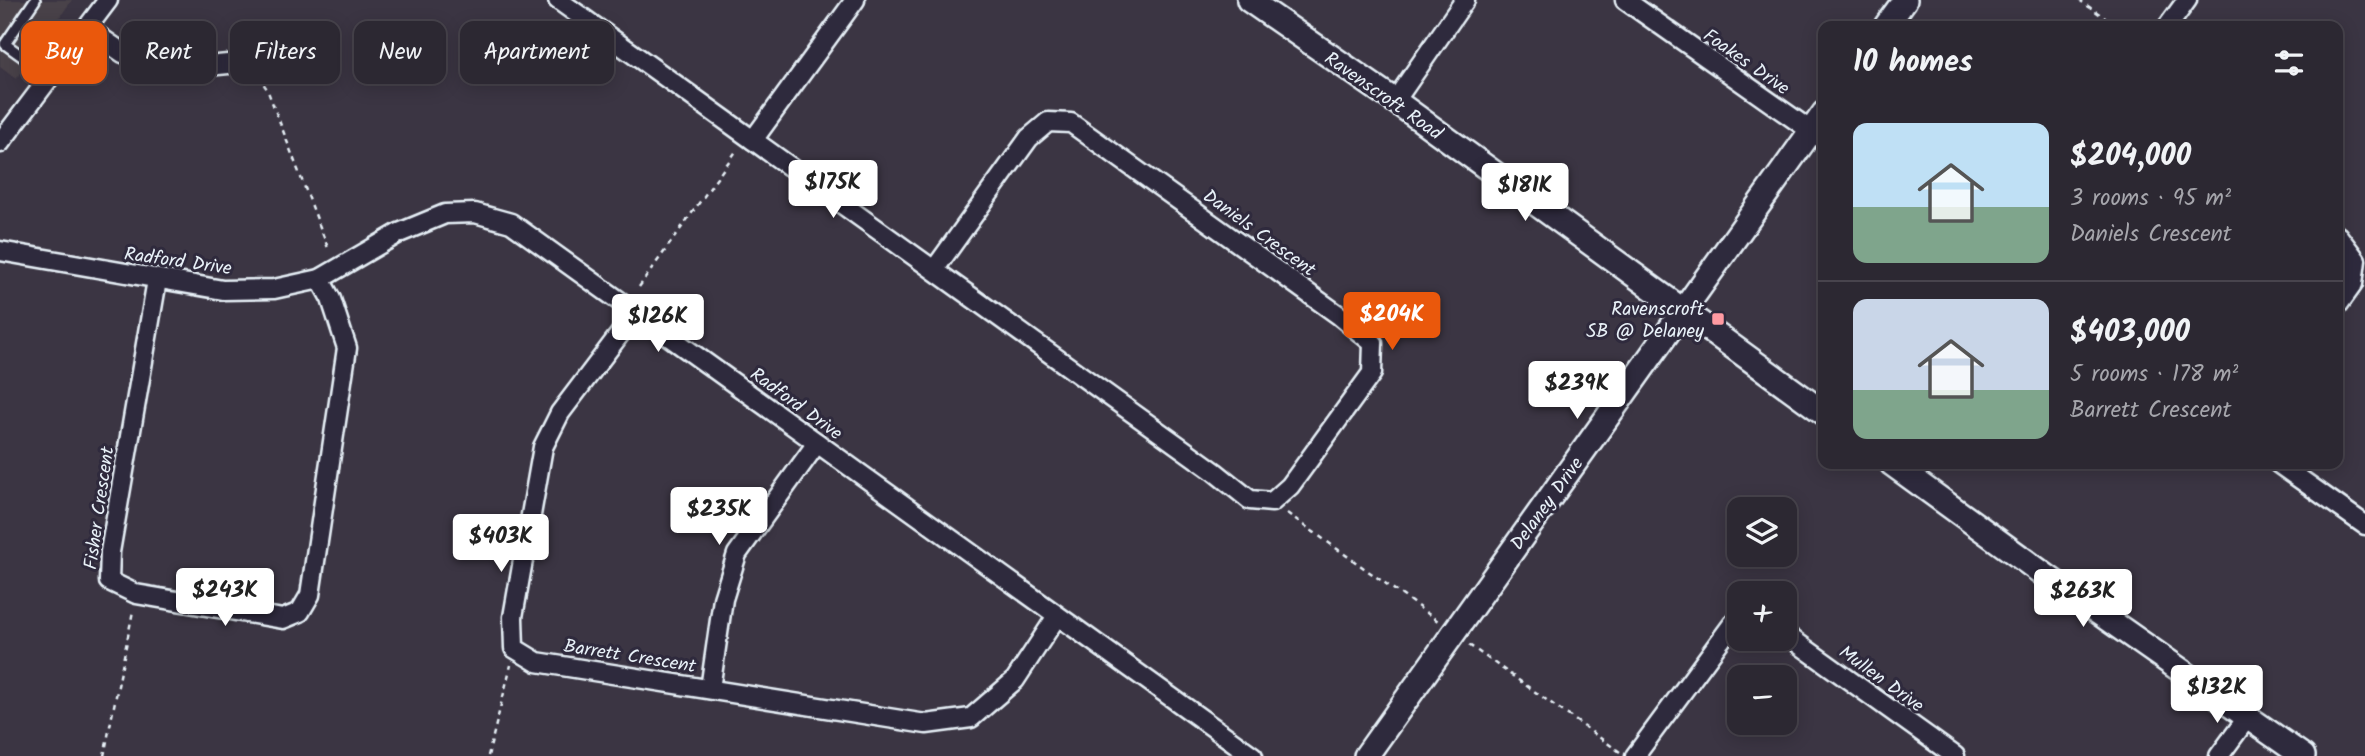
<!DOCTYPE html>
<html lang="en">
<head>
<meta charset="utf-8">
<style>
	body { margin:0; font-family:Kalam,sans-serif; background:#38343e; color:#f1f3f6; height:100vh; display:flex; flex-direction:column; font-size:26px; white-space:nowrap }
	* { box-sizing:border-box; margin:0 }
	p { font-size:23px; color:#a6a6ac }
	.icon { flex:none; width:38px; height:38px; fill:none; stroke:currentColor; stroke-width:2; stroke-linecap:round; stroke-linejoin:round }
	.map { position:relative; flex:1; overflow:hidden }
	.side { position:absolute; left:1818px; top:21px; width:525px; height:448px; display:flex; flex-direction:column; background:#2c2832; border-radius:14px; box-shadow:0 4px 18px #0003,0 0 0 2px #48444d }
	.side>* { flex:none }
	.top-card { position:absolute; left:21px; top:21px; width:665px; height:63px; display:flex; gap:14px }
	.tools { position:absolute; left:1727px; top:497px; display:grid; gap:14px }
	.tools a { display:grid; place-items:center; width:70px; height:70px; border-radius:14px; background:#2c2832; box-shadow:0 4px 18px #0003,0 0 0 2px #48444d; font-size:35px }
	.price { position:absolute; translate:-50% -60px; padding:0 16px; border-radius:7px; background:#fff; color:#222; font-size:23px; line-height:46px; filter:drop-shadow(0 2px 4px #0008) }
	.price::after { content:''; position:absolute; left:50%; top:42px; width:21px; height:16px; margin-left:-10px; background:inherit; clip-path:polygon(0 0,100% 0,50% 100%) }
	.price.on { background:#ea580c; color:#fff }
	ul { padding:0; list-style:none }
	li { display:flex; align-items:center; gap:21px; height:175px; padding:0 35px }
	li+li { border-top:2px solid #48444d }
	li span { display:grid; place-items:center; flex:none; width:196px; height:140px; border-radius:14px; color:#555 }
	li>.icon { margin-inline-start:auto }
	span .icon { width:84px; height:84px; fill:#fffc; stroke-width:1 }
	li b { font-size:30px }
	h2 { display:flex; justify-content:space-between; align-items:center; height:84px; padding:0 35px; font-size:30px }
	.chip { padding:0 24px; border-radius:14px; background:#2c2832; box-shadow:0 4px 18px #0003,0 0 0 2px #48444d; font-size:24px; line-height:63px }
	.chip.on { background:#ea580c; color:#fff }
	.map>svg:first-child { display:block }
	.built { fill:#4a424a }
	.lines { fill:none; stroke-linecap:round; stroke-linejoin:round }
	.service-casing { stroke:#e8f1f8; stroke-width:14 }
	.minor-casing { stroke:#e8f1f8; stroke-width:23 }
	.tertiary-casing { stroke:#e8f1f8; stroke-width:28 }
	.path { stroke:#e8f1f8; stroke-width:2.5; stroke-dasharray:5 5; stroke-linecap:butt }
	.service { stroke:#2f2a3d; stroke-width:9 }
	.minor { stroke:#2f2a3d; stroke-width:18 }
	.tertiary { stroke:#2f2a3d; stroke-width:23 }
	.poi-dot { fill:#ff9aa2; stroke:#2f2a3d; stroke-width:2.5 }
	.labels { text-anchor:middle; stroke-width:6; stroke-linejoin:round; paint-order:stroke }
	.street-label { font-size:19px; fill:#e8f1f8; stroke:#2f2a3d }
	.poi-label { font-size:19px; fill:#e8f1f8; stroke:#2f2a3d; text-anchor:end }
</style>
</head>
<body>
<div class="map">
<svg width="2365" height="756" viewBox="0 0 2365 756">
	<rect width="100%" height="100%" fill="#3b3543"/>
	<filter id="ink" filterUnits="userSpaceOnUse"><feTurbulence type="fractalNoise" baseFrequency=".0143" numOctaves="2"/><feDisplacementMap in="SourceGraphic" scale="14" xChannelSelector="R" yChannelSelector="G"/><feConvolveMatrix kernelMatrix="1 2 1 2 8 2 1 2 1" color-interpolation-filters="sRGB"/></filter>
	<g filter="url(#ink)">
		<path class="built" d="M0,0H72L16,79L0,67Z"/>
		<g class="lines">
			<defs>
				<path id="service" d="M35,0L5,44L51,77"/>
				<g id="minor">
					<path d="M558,0C777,157 996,315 1215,472L1250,500L1272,502L1290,486L1372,373L1373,343L1340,316L1071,123L1048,122L1029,138L934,270"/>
					<path d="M1625,0L1824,140"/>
					<path d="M2168,26L2187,0"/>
					<path d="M88,29L123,53L168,70L248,62"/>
					<path d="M1395,101L1465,0"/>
					<path d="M753,140L855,0"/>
					<path d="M0,143L108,0"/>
					<path d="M2338,236L2356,260L2353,284L2338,305"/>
					<path d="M0,251L223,290L274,289L320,279L399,233L445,214L475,213L511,223L1253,756"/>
					<path d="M157,280L110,552L109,581L136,594L283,619L300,612L310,595L347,348L331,299L320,279"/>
					<path d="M635,314L560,413L543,447L513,617L514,648L537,662L926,724L971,718L1015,680L1057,616"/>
					<path d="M2279,464L2365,525"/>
					<path d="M1785,634L1955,756"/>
					<path d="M710,689L723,599L737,554L817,443"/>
					<path d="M1635,756L1740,614"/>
					<path d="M2219,756L2247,718"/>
				</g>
				<g id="tertiary">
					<path d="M1249,0L1395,101L1824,413"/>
					<path d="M1886,26L1905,0"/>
					<path d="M1892,464L2049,578L2303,756"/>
					<path d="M1366,756L1824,113"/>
				</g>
			</defs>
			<use href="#service" class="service-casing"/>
			<use href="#minor" class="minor-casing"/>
			<use href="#tertiary" class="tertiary-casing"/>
			<g class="path">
				<path d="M2079,0L2117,26"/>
				<path d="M258,76L267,89L328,248"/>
				<path d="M639,287L737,150"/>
				<path d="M1287,513L1438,621"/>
				<path d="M1469,645L1620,752"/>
				<path d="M104,756L133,611"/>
				<path d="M488,756L511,665"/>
			</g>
			<use href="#service" class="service"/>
			<use href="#minor" class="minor"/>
			<use href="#tertiary" class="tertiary"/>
		</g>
	</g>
	<rect class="poi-dot" x="1711" y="312" width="14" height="14" rx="3.5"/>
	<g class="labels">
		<g class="street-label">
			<text transform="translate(1747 61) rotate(35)" y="7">Foakes Drive</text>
			<text transform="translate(1384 95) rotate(35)" y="7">Ravenscroft Road</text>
			<text transform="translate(1260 232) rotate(36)" y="7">Daniels Crescent</text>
			<text transform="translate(178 260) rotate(8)" y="7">Radford Drive</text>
			<text transform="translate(797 403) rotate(36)" y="7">Radford Drive</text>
			<text transform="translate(1546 503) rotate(-54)" y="7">Delaney Drive</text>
			<text transform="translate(98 508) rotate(-82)" y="7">Fisher Crescent</text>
			<text transform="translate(630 655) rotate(9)" y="7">Barrett Crescent</text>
			<text transform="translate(1882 678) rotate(36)" y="7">Mullen Drive</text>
		</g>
		<g class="poi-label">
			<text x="1704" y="315">Ravenscroft<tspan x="1704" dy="22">SB @ Delaney</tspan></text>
		</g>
	</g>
</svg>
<div class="tools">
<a><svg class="icon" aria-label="layers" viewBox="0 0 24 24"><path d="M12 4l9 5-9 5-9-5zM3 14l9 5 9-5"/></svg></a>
<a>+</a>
<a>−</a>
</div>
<b class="price" style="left:833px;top:220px">$175K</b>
<b class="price" style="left:1525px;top:223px">$181K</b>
<b class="price on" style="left:1392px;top:352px">$204K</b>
<b class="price" style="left:658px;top:354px">$126K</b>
<b class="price" style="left:1577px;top:421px">$239K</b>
<b class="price" style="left:719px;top:547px">$235K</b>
<b class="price" style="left:501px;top:574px">$403K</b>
<b class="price" style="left:225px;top:628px">$243K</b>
<b class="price" style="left:2083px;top:629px">$263K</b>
<b class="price" style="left:2217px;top:725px">$132K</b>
<div class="top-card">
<a class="chip on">Buy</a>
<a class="chip">Rent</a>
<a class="chip">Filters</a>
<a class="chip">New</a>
<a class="chip">Apartment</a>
</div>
<section class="side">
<h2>10 homes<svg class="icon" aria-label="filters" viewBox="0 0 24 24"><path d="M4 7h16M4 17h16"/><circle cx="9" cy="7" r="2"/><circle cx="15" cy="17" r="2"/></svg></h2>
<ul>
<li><span style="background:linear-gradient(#bfe0f5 60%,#7fa58c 0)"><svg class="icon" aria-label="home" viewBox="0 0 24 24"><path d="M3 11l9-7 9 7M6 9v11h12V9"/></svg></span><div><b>$204,000</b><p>3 rooms · 95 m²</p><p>Daniels Crescent</p></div></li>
<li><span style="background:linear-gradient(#c9d6e8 65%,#7fa58c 0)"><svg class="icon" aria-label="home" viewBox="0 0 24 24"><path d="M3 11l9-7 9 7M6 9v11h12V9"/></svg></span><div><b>$403,000</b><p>5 rooms · 178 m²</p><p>Barrett Crescent</p></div></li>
</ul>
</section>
</div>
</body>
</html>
